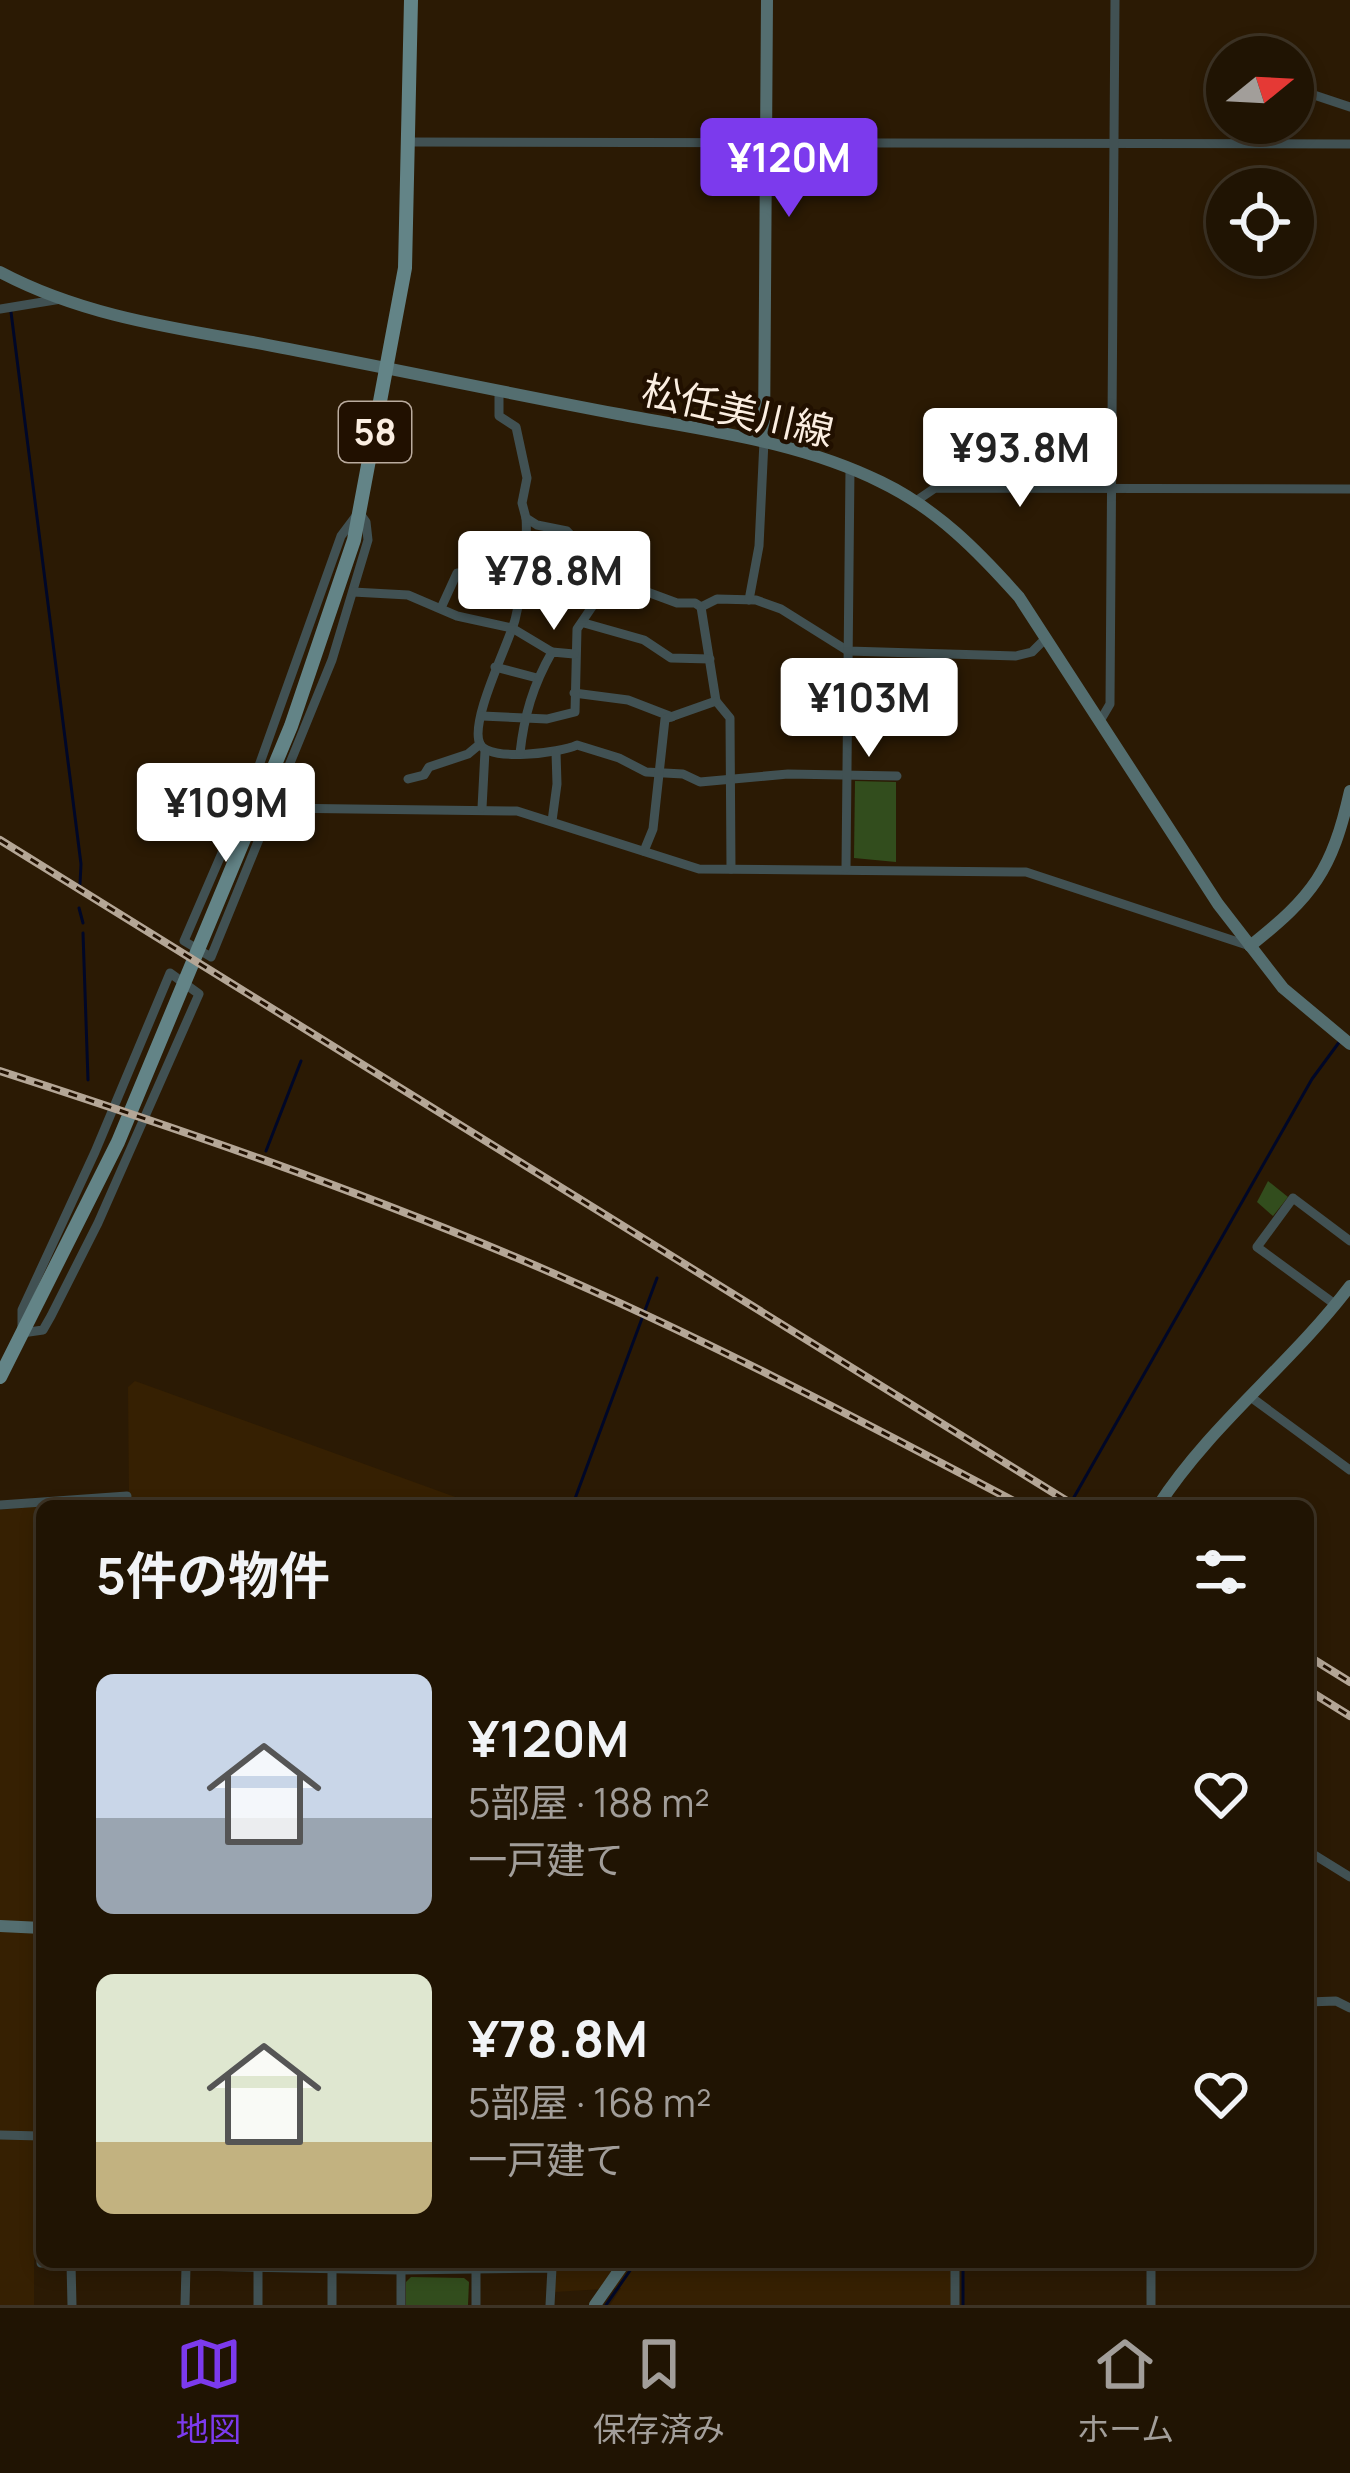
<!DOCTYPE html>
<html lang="ja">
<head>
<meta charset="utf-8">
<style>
	body { margin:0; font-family:Manrope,"Noto Sans JP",sans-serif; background:#281d0d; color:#f1f3f6; height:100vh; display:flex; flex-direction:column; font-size:45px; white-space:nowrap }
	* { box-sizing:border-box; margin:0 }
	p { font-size:39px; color:#a29e9a }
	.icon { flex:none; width:66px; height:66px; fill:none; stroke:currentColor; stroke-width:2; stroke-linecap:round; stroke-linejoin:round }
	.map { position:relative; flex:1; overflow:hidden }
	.drawer { position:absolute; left:36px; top:1500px; width:1278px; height:768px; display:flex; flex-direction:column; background:#201403; border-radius:18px; box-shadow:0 6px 18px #0003,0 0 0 3px #3d3325 }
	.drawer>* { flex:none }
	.needle { width:78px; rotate:72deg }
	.controls { position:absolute; left:1206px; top:36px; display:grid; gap:24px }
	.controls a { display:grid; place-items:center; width:108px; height:108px; border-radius:50%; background:#201403; box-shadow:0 6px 18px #0003,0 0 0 3px #3d3325; font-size:60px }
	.price { position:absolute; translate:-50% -102px; padding:0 27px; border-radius:12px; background:#fff; color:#222; font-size:39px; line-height:78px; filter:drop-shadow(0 3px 6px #0008) }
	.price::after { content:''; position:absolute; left:50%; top:72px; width:36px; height:27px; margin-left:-18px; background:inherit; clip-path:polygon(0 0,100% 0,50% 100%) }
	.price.current { background:#7c3aed; color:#fff }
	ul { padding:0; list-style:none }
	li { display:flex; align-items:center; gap:36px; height:300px; padding:0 60px }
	li span { display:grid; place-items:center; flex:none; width:336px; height:240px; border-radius:18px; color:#555 }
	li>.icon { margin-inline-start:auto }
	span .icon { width:144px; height:144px; fill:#fffc; stroke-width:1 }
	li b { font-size:51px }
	h2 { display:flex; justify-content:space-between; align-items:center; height:144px; padding:0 60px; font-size:51px }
	.menu { display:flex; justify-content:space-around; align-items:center; height:168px; border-top:3px solid #3d3325; background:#201403; font-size:33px; color:#a29e9a }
	.menu a { display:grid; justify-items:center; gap:6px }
	.menu .current { color:#7c3aed }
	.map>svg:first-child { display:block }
	.built { fill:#362002 }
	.green { fill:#324d1d }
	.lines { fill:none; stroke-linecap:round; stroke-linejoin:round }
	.stream { stroke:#000727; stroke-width:3 }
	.street { stroke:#415153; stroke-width:9 }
	.secondary { stroke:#546e70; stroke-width:12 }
	.primary { stroke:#638487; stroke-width:14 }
	.rail-casing { stroke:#b4a696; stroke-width:8 }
	.rail { stroke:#211000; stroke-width:3; stroke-dasharray:9; stroke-linecap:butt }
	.labels { text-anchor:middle; stroke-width:9; stroke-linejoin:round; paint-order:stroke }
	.shield { fill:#211000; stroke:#baab9e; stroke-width:3 }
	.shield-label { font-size:36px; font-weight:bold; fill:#fbeee1 }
	.street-label { font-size:39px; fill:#fbeee1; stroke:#211000 }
</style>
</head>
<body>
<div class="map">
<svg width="1350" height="2305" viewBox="0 0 1350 2305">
	<rect width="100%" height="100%" fill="#2b1a04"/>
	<g class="built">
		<path d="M135,1381L480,1506H42V2257L34,2258V2305H0V1510L129,1498L128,1387Z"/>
		<path d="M557,2262H951V2305H610L621,2288L554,2292Z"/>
	</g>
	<g class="green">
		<path d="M855,781L896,782V862L854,858Z"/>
		<path d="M1268,1181L1288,1197L1273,1216L1257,1202Z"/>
		<path d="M411,2277L464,2278L469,2282L468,2305H406V2282Z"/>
	</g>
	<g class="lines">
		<g class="stream">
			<path d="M11,312L81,864L80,884"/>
			<path d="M79,908L83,923"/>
			<path d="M83,933L88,1080"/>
			<path d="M266,1151L301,1061"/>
			<path d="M573,1504L657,1278"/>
			<path d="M1069,1506L1312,1079L1340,1041"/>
			<path d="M963,2262V2305"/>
			<path d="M606,2305L636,2262"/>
		</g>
		<g class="street">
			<path d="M1293,88L1350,107"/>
			<path d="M410,142L1350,144"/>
			<path d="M0,309L61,299"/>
			<path d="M499,390V416L516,427L527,478L522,503L526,518L537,525L567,531L601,567L623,583L677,603H695L701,607L717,599L756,600L781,609L848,651L1016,656L1032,652L1046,638"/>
			<path d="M916,501L935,488L1350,489"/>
			<path d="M359,512L366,522L368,540L332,660L211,957L184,941L256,774L341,536Z"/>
			<path d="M526,518C528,542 521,596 515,620C508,645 469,722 480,744C489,762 560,753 577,745L619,758L646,772L683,774L700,782L788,774L897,776"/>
			<path d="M353,592L408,595L457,616L512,628L552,652"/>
			<path d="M749,600L759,546L764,441"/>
			<path d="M701,607L716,701L730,718L731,869"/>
			<path d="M441,608L457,573L521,572L562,580L566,593L600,597"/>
			<path d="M584,623L644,640L671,658L710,659"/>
			<path d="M495,667L537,678"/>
			<path d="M574,693L628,700L672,717"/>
			<path d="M482,716L547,719L575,712L577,629L613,576"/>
			<path d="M1100,721L1110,704L1115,0"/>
			<path d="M520,753C524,716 533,685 552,652L574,654"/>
			<path d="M408,779L424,775L429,767L468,754L480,744"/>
			<path d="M275,808L517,811L699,869L1026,872L1250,946"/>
			<path d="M482,808L485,751"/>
			<path d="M552,821L557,784L556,752"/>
			<path d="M644,851L653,829L665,719L716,701"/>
			<path d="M846,868L850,468"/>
			<path d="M170,973L199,994L98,1223L51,1316L43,1330L22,1333V1310L95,1152Z"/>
			<path d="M1336,1305L1257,1247L1293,1198L1350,1241"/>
			<path d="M1252,1398L1350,1470"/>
			<path d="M0,1505L127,1496"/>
			<path d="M1308,1851L1350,1877"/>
			<path d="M41,1928V2263L401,2270L552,2268L550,2305"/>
			<path d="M1308,2002L1336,2001L1350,2008"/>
			<path d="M0,2135L40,2136"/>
			<path d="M955,2262V2305"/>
			<path d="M1151,2262V2305"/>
			<path d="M71,2264L72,2305"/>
			<path d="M185,2305L186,2267"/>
			<path d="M258,2305V2268"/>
			<path d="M332,2305V2267"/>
			<path d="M401,2305V2270"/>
			<path d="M476,2305V2268"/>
		</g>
		<g class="secondary">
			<path d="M0,272C79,314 166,327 252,342C375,365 496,391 618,414C707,431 798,441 881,482C937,509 978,551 1019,597L1218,904L1283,988L1350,1044"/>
			<path d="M764,441L767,0"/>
			<path d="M1250,946C1313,896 1332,871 1350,791"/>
			<path d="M1158,1506C1210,1425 1291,1364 1350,1286"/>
			<path d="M0,1926L42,1928"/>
			<path d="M40,2136H42"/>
			<path d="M595,2305L625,2262"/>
		</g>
		<path class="primary" d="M0,1377L118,1142L291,726L354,540L405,268L411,0"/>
		<defs>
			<g id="rail">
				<path d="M0,840L1075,1506"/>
				<path d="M0,1071C174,1127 346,1186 515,1257C689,1330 856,1418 1023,1506"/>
				<path d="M1308,1656L1350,1682"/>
				<path d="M1308,1690L1350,1716"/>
			</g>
		</defs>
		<use href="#rail" class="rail-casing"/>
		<use href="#rail" class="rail"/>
	</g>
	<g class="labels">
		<rect class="shield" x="339" y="402" width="72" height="60" rx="9"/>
		<g class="shield-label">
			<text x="375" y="445">58</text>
		</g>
		<g class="street-label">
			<text transform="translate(738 411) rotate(13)" y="14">松任美川線</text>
		</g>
	</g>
</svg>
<div class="controls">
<a><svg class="needle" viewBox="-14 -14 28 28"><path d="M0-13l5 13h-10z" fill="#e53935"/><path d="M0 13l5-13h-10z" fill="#a29e9a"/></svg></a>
<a><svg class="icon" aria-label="locate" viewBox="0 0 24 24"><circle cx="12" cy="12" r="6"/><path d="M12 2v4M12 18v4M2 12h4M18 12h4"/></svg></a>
</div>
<b class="price current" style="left:789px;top:220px">¥120M</b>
<b class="price" style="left:1020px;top:510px">¥93.8M</b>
<b class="price" style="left:554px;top:633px">¥78.8M</b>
<b class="price" style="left:869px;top:760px">¥103M</b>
<b class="price" style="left:226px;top:865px">¥109M</b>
<section class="drawer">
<h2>5件の物件<svg class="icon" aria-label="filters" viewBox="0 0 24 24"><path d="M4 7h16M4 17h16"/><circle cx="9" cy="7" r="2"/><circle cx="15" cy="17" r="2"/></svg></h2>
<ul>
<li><span style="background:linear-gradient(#c9d6e8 60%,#9aa5b1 0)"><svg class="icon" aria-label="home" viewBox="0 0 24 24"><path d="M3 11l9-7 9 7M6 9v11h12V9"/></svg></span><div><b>¥120M</b><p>5部屋 · 188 m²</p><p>一戸建て</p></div><svg class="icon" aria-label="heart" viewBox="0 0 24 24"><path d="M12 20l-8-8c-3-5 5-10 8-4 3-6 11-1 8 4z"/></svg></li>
<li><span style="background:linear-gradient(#dfe7d0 70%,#c2b280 0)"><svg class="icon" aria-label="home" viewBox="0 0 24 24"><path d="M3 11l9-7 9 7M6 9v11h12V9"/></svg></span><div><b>¥78.8M</b><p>5部屋 · 168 m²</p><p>一戸建て</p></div><svg class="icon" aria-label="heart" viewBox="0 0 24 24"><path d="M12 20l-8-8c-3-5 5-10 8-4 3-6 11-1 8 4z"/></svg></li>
</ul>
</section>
</div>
<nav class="menu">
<a class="current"><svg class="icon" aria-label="map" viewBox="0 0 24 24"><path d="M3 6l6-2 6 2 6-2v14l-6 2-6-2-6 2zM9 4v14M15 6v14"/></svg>地図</a>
<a><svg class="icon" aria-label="saved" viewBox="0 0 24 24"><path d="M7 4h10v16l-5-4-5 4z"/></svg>保存済み</a>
<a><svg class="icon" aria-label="home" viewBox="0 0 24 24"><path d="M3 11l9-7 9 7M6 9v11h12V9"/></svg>ホーム</a>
</nav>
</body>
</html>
